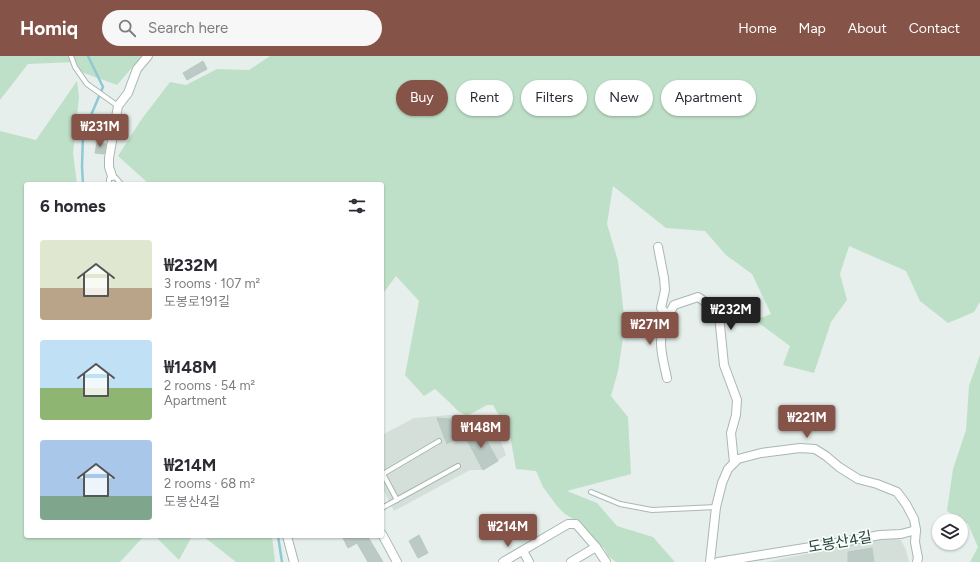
<!DOCTYPE html>
<html lang="en">
<head>
<meta charset="utf-8">
<style>
	body { margin:0; font-family:Figtree,"Noto Sans KR",sans-serif; background:#f7f7f7; color:#2b2b33; height:100vh; display:flex; flex-direction:column; font-size:15px; white-space:nowrap }
	* { box-sizing:border-box; margin:0 }
	p { font-size:13px; color:#7c7c81 }
	.icon { flex:none; width:22px; height:22px; fill:none; stroke:currentColor; stroke-width:2; stroke-linecap:round; stroke-linejoin:round }
	.map { position:relative; flex:1; overflow:hidden }
	.details { position:absolute; left:24px; top:126px; width:360px; height:356px; display:flex; flex-direction:column; background:#fff; border-radius:4px; box-shadow:0 1px 3px #0004 }
	.details>* { flex:none }
	.banner { position:absolute; left:396px; top:24px; width:380px; height:36px; display:flex; gap:8px }
	.buttons { position:absolute; left:932px; top:458px; display:grid; gap:8px }
	.buttons a { display:grid; place-items:center; width:36px; height:36px; border-radius:50%; background:#fff; box-shadow:0 1px 3px #0004; font-size:20px }
	.price { position:absolute; translate:-50% -34px; padding:0 9px; border-radius:4px; background:#855347; color:#fff; font-size:13px; line-height:26px; filter:drop-shadow(0 1px 2px #0008) }
	.price::after { content:''; position:absolute; left:50%; top:24px; width:12px; height:9px; margin-left:-6px; background:inherit; clip-path:polygon(0 0,100% 0,50% 100%) }
	.price.active { background:#222; color:#fff }
	ul { padding:0; list-style:none }
	li { display:flex; align-items:center; gap:12px; height:100px; padding:0 16px }
	li span { display:grid; place-items:center; flex:none; width:112px; height:80px; border-radius:4px; color:#555 }
	li>.icon { margin-inline-start:auto }
	span .icon { width:48px; height:48px; fill:#fffc; stroke-width:1 }
	li b { font-size:17px }
	h2 { display:flex; justify-content:space-between; align-items:center; height:48px; padding:0 16px; font-size:17px }
	.tag { padding:0 14px; border-radius:18px; background:#fff; box-shadow:0 1px 3px #0004; font-size:14px; line-height:36px }
	.tag.active { background:#855347; color:#fff }
	header { display:flex; align-items:center; gap:24px; box-sizing:border-box; height:56px; padding:0 20px; background:#855347; color:#fff }
	header strong { font-size:19px }
	nav { display:flex; gap:22px; margin-inline-start:auto; font-size:14px }
	.search { width:280px; height:36px; background:#f7f7f7; display:flex; align-items:center; gap:10px; box-sizing:border-box; padding:0 14px; border-radius:22px; color:#7c7c81; font-size:15px }
	.map>svg:first-child { display:block }
	.built { fill:#d4dfda }
	.green { fill:#bfe0c8 }
	.lines { fill:none; stroke-linecap:round; stroke-linejoin:round }
	.stream { stroke:#8ec9d4; stroke-width:2.5 }
	.building { fill:#bbcac4; stroke:#b8c9c2 }
	.lane-casing { stroke:#a8b8b2; stroke-width:6 }
	.street-casing { stroke:#a8b8b2; stroke-width:10 }
	.lane { stroke:#fff; stroke-width:4 }
	.street { stroke:#fff; stroke-width:8 }
	.labels { text-anchor:middle; stroke-width:3.5; stroke-linejoin:round; paint-order:stroke }
	.street-label { font-size:15px; fill:#24423a; stroke:#f7fbf9 }
</style>
</head>
<body>
<header>
<strong>Homiq</strong>
<div class="search"><svg class="icon" aria-label="search" viewBox="0 0 24 24"><circle cx="10" cy="10" r="6"/><path d="M15 15l6 6"/></svg>Search here</div>
<nav><a>Home</a><a>Map</a><a>About</a><a>Contact</a></nav>
</header>
<div class="map">
<svg width="980" height="506" viewBox="0 0 980 506">
	<rect width="100%" height="100%" fill="#e6efeb"/>
	<g class="built">
		<path d="M449,359L493,363L506,399L484,414H470L394,455L382,431V379L414,362Z"/>
		<path d="M887,482L901,484L906,494L909,506H766Z"/>
	</g>
	<g class="green">
		<path d="M0,0H142L117,29L81,16L76,6L28,8L0,44Z"/>
		<path d="M270,0H980V246L974,256L948,267L920,245L906,215L849,190L840,218L847,244L831,266L814,317L783,309L790,290L755,264L771,258L752,218L726,199L705,175L666,172L613,130L607,168L618,205L625,269L618,315L611,340L628,361L631,418L567,435L597,447L617,470L653,481L675,506H616L608,500L604,492L593,487L575,464L565,458L557,450L543,431L536,415L516,413L510,379L493,349H487L467,360L458,355L448,345L435,333L424,340L405,319L419,245L396,220L382,239V128H149L118,100L141,64L170,26L186,29L217,13L249,14Z"/>
		<path d="M77,25L79,41L73,97L77,128H26V480H144L120,506H0V75L36,84Z"/>
		<path d="M980,299V506H970L978,491L968,468L947,455L953,413L966,374L969,330Z"/>
		<path d="M155,480H195L191,482L179,504Z"/>
		<path d="M203,480H272L275,506H236Z"/>
	</g>
	<g class="lines">
		<g class="stream">
			<path d="M83,128L82,111L83,78L103,31L88,0"/>
			<path d="M278,480L282,506"/>
		</g>
	</g>
	<g class="building">
		<path d="M203,5L207,13L187,24L183,17Z"/>
		<path d="M97,87L106,88L104,98L95,97Z"/>
		<path d="M437,362L450,363L457,382L447,388Z"/>
		<path d="M479,371L498,405L483,414L465,380Z"/>
		<path d="M419,479L428,497L418,502L409,485Z"/>
		<path d="M342,480H370L368,481L383,506H368L357,487L348,492Z"/>
		<path d="M872,492L874,506H848V496Z"/>
	</g>
	<g class="lines">
		<defs>
			<g id="lane">
				<path d="M71,0L75,11L87,28L118,50"/>
				<path d="M109,128V123L112,120L116,122L121,128"/>
				<path d="M591,436L620,448L652,454L716,451"/>
				<path d="M397,444L383,418L439,385"/>
				<path d="M382,452L458,410"/>
			</g>
			<g id="street">
				<path d="M112,120L109,111V102L118,50L128,37L137,13L148,0"/>
				<path d="M658,191L664,222L665,234L661,252L668,260L674,249L698,241L710,249L719,259L724,309L737,344L736,359L731,377L734,407"/>
				<path d="M667,322C662,299 656,283 668,260"/>
				<path d="M382,478L397,506"/>
				<path d="M287,480L294,506"/>
				<path d="M523,495L529,506"/>
				<path d="M503,506L568,468H576L596,491L606,506"/>
				<path d="M571,506L596,491"/>
				<path d="M710,506L716,451L722,427L728,413L738,403L761,397L800,392L815,393L826,400L839,411L858,423L877,428L897,436L906,448L914,463L916,474L915,486L918,502L917,506"/>
				<path d="M718,506L848,485L880,479L901,478L916,474"/>
			</g>
		</defs>
		<use href="#lane" class="lane-casing"/>
		<use href="#street" class="street-casing"/>
		<use href="#lane" class="lane"/>
		<use href="#street" class="street"/>
	</g>
	<g class="labels">
		<g class="street-label">
			<text transform="translate(840 486) rotate(-10)" y="5">도봉산4길</text>
		</g>
	</g>
</svg>
<div class="buttons">
<a><svg class="icon" aria-label="layers" viewBox="0 0 24 24"><path d="M12 4l9 5-9 5-9-5zM3 14l9 5 9-5"/></svg></a>
</div>
<b class="price" style="left:100px;top:92px">₩231M</b>
<b class="price active" style="left:731px;top:275px">₩232M</b>
<b class="price" style="left:650px;top:290px">₩271M</b>
<b class="price" style="left:807px;top:383px">₩221M</b>
<b class="price" style="left:481px;top:393px">₩148M</b>
<b class="price" style="left:508px;top:492px">₩214M</b>
<div class="banner">
<a class="tag active">Buy</a>
<a class="tag">Rent</a>
<a class="tag">Filters</a>
<a class="tag">New</a>
<a class="tag">Apartment</a>
</div>
<section class="details">
<h2>6 homes<svg class="icon" aria-label="filters" viewBox="0 0 24 24"><path d="M4 7h16M4 17h16"/><circle cx="9" cy="7" r="2"/><circle cx="15" cy="17" r="2"/></svg></h2>
<ul>
<li><span style="background:linear-gradient(#dfe7d0 60%,#b9a48a 0)"><svg class="icon" aria-label="home" viewBox="0 0 24 24"><path d="M3 11l9-7 9 7M6 9v11h12V9"/></svg></span><div><b>₩232M</b><p>3 rooms · 107 m²</p><p>도봉로191길</p></div></li>
<li><span style="background:linear-gradient(#bfe0f5 60%,#8fb573 0)"><svg class="icon" aria-label="home" viewBox="0 0 24 24"><path d="M3 11l9-7 9 7M6 9v11h12V9"/></svg></span><div><b>₩148M</b><p>2 rooms · 54 m²</p><p>Apartment</p></div></li>
<li><span style="background:linear-gradient(#a9c7e8 70%,#7fa58c 0)"><svg class="icon" aria-label="home" viewBox="0 0 24 24"><path d="M3 11l9-7 9 7M6 9v11h12V9"/></svg></span><div><b>₩214M</b><p>2 rooms · 68 m²</p><p>도봉산4길</p></div></li>
</ul>
</section>
</div>
</body>
</html>
